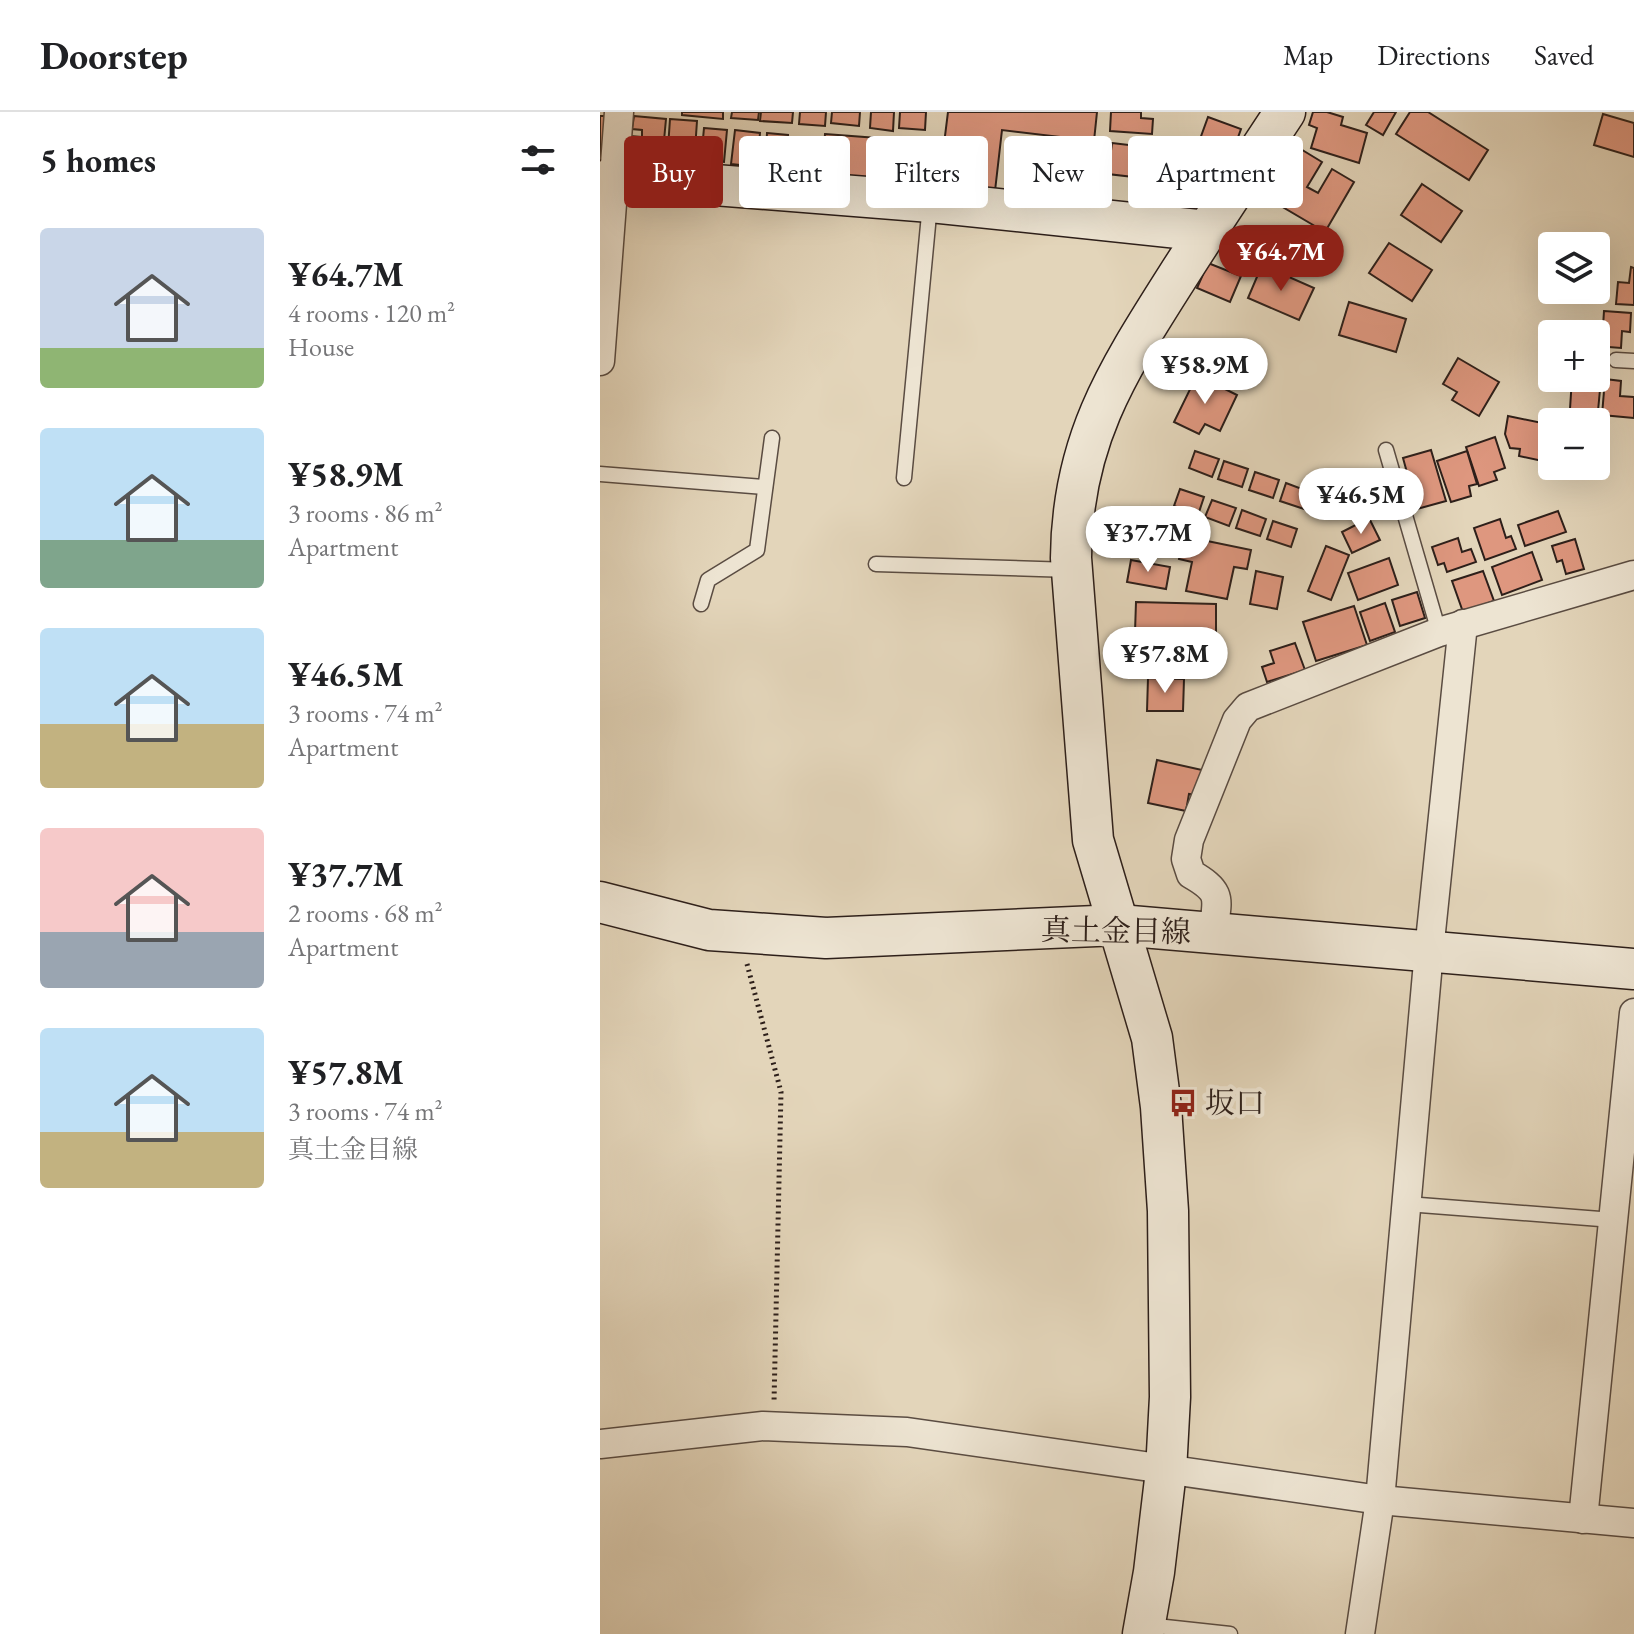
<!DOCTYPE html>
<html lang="en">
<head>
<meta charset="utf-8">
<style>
	body { margin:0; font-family:"EB Garamond","Noto Serif JP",serif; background:#f6f6f6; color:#202124; height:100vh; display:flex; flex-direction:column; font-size:30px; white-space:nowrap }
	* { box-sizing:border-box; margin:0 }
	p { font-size:26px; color:#757577 }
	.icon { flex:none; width:44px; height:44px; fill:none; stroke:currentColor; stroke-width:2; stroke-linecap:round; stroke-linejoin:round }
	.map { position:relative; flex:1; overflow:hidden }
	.side { display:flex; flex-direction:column; background:#fff; width:600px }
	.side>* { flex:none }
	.top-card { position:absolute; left:24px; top:24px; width:760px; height:72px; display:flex; gap:16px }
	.controls { position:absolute; left:938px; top:120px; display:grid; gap:16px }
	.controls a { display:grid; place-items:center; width:72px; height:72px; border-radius:8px; background:#fff; box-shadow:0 8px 32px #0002; font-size:40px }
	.price { position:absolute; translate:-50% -68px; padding:0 18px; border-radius:28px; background:#fff; color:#222; font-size:26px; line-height:52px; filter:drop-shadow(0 2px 4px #0008) }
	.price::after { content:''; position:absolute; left:50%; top:48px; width:24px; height:18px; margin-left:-12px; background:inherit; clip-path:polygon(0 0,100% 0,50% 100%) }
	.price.on { background:#8f2418; color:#fff }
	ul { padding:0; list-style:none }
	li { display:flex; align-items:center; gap:24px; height:200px; padding:0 40px }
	li span { display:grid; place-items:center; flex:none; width:224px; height:160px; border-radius:8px; color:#555 }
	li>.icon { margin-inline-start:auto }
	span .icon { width:96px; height:96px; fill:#fffc; stroke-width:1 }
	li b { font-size:34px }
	h2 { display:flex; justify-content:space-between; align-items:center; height:96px; padding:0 40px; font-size:34px }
	.tag { padding:0 28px; border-radius:8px; background:#fff; box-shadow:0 8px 32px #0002; font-size:28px; line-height:72px }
	.tag.on { background:#8f2418; color:#fff }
	header { display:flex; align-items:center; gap:48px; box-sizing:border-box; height:112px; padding:0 40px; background:#fff; border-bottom:2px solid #e0e0e0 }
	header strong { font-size:38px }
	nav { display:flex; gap:44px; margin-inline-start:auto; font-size:28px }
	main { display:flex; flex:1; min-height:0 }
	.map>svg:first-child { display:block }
	.building { fill:#de977f; stroke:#2d1f1a; stroke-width:2 }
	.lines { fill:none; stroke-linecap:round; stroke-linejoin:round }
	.lane-casing { stroke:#5a4c42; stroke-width:17 }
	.street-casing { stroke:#5a4c42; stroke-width:31 }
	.secondary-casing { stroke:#2d1f1a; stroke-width:43 }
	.path { stroke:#2d1f1a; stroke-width:5; stroke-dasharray:2 4; stroke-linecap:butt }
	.lane { stroke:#ede4d2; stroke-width:14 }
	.street { stroke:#ede4d2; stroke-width:28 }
	.secondary { stroke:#ede4d2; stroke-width:40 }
	.labels { text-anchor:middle; stroke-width:8; stroke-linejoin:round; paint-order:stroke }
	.street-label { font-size:30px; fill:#2d1f1a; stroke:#ede4d2 }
	.poi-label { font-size:30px; fill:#2d1f1a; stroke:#ede4d2; text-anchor:start }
</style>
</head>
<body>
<header>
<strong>Doorstep</strong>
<nav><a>Map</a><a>Directions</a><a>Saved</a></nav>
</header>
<main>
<section class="side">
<h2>5 homes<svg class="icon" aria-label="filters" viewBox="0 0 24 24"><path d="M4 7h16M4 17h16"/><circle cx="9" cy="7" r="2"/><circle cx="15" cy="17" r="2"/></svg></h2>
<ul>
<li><span style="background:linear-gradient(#c9d6e8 75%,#8fb573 0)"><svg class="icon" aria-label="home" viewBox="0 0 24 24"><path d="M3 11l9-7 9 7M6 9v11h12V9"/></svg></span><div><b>¥64.7M</b><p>4 rooms · 120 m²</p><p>House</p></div></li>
<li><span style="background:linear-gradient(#bfe0f5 70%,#7fa58c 0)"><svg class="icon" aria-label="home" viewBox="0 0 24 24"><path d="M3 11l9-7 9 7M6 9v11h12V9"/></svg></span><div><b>¥58.9M</b><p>3 rooms · 86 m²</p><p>Apartment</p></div></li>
<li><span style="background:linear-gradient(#bfe0f5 60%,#c2b280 0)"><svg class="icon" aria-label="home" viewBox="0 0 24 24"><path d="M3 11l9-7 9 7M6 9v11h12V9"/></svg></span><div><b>¥46.5M</b><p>3 rooms · 74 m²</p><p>Apartment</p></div></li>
<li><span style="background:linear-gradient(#f6c9c9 65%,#9aa5b1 0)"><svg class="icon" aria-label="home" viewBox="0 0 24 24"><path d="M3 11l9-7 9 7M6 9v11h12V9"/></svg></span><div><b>¥37.7M</b><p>2 rooms · 68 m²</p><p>Apartment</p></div></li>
<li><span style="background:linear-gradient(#bfe0f5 65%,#c2b280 0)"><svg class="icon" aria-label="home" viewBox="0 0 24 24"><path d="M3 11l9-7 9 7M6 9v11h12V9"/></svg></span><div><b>¥57.8M</b><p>3 rooms · 74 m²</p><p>真土金目線</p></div></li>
</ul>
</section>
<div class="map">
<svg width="1034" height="1522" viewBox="0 0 1034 1522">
	<rect width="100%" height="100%" fill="#e3d5ba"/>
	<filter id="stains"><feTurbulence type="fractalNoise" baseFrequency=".0025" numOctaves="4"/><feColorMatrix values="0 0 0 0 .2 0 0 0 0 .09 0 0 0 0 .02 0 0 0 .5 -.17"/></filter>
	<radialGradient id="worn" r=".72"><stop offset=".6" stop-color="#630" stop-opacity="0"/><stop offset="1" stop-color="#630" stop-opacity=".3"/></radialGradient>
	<g class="building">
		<path d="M82,0H123V7L82,3Z"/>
		<path d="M132,0H159L158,8L131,6Z"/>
		<path d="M161,0H193L192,11L160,9Z"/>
		<path d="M200,0H226L225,14L199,12Z"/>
		<path d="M232,0H260L259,14L231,11Z"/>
		<path d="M271,0H294L293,19L270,16Z"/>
		<path d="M300,0H326L325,18L299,16Z"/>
		<path d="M348,0H497L494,29L402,18L395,79L339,72Z"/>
		<path d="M511,0H541V6L553,7L552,22L510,19Z"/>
		<path d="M713,0H727L743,5L741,13L767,21L759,51L711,36L717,16L709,13Z"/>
		<path d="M774,0H796L783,23L766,13Z"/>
		<path d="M810,0H828L888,38L869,68L796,22Z"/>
		<path d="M1003,2L1034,11V45L994,33Z"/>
		<path d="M0,4H7L3,49H0Z"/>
		<path d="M34,4L66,7L63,39L30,36L31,24L42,25V18L32,17Z"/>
		<path d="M608,5L641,17L624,64L591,52Z"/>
		<path d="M70,7L97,9L95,38L68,36Z"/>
		<path d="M104,16L127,18L124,50L101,48Z"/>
		<path d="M135,18L160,21L158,45H150L149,54L131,52Z"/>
		<path d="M167,21L188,23L187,45H179L178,56H165Z"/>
		<path d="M225,22L317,29L314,70L222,63Z"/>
		<path d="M512,31L563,37L559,68L508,62Z"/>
		<path d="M699,36L722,50L707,75L718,81L732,57L754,70L725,120L669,87Z"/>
		<path d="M567,64L608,66L607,91L600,90V102L565,101Z"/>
		<path d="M822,72L862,99L841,130L801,103Z"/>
		<path d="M789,131L832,158L812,189L769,161Z"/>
		<path d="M608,151L641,164L630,190L597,176Z"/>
		<path d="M662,153L714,176L699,208L648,186Z"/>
		<path d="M1031,155L1034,156V193L1016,192L1018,170L1029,171Z"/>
		<path d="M749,190L806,207L796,240L739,223Z"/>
		<path d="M1004,199L1031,201L1030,220L1022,219L1021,236L996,234L994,214L1003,215Z"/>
		<path d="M858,246L899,270L879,304L852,288L857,280L843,272Z"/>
		<path d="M597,263L637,283L620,319L605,312L599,322L574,310Z"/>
		<path d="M972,266L1001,267L998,299L970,297Z"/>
		<path d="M1005,267L1021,269L1020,284L1034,285V306L1002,303Z"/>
		<path d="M908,304L952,313V351L919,344L920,337L910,336L905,322Z"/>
		<path d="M895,325L905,356L894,360L897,368L879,374L866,335Z"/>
		<path d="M831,338L846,389L817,397L803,346Z"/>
		<path d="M595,339L619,347L612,365L589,356Z"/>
		<path d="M867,339L877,372L869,374L871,384L851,390L837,349Z"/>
		<path d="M624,349L648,357L642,375L618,367Z"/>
		<path d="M655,360L679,368L673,386L649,378Z"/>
		<path d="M686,371L710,380L704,397L680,389Z"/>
		<path d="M580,377L604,385L598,403L574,394Z"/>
		<path d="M612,388L636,396L629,414L605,405Z"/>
		<path d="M642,398L666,407L660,424L636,416Z"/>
		<path d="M958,399L966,420L925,434L918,413Z"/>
		<path d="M769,406L780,428L752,441L742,420Z"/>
		<path d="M900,407L906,426L911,424L916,437L885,448L874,416Z"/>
		<path d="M673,409L697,417L691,435L667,427Z"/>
		<path d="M583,424L651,438L647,457L634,455L627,487L586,479L592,450L579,447Z"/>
		<path d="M858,426L862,440L871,437L876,450L847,460L844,451L838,453L832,435Z"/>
		<path d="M975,427L984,457L966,462L962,448L957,450L952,434Z"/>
		<path d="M726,434L749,443L731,488L708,479Z"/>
		<path d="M932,440L942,468L902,483L892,455Z"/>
		<path d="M789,446L798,473L758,488L748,461Z"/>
		<path d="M531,448L570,455L566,477L527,470Z"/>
		<path d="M656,459L683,465L677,497L650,492Z"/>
		<path d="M883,459L894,489L863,500L852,469Z"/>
		<path d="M817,480L825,506L800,514L792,488Z"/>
		<path d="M536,490L616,492V523L535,520Z"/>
		<path d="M785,491L795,520L770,529L760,500Z"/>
		<path d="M754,494L767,533L716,549L703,510Z"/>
		<path d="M695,531L705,558L667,570L662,555L674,551L670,539Z"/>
		<path d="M548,566L584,567L583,599H547Z"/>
		<path d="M557,648L602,658L596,683L589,682L586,699L548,691Z"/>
	</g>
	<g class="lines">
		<defs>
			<g id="lane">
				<path d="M1016,248L1034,249"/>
				<path d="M786,338L839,520"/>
				<path d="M0,362L165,375"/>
				<path d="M304,366L330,92"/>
				<path d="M276,452L471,458"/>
				<path d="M101,492L108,468L157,438L172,326"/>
				<path d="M807,1092L1013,1108"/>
				<path d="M547,1513L630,1522"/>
			</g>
			<g id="street">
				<path d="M0,249L19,0"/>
				<path d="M613,821C617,787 624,781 591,762L586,747L589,728L637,608L648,595L839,520L1034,463"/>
				<path d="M0,1332L163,1314L307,1320L780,1388L1034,1411"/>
				<path d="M983,1407L1034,901"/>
				<path d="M760,1522L780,1388L829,839L863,512"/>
			</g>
			<g id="secondary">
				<path d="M13,65L331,90L607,119"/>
				<path d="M0,790L109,818L226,826L519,813L1034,857"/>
				<path d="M543,1522L554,1460L566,1359L570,1285L568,1099L561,995L552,926L493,728L471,446C472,326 519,257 581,159C615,106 650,53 685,0"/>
			</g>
		</defs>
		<use href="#lane" class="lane-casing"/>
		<use href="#street" class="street-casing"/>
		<use href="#secondary" class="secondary-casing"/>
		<path class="path" d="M147,852L181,980L174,1290"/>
		<use href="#lane" class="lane"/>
		<use href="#street" class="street"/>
		<use href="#secondary" class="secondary"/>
	</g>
	<defs>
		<symbol id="bus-bare" viewBox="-9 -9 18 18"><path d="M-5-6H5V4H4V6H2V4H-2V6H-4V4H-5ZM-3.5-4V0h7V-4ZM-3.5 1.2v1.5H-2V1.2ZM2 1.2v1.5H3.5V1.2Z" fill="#8f2418" stroke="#ede4d2" stroke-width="2.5" paint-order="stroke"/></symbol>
	</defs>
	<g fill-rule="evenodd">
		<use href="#bus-bare" x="563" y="971" width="40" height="40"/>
	</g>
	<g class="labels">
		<g class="street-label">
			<text transform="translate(516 819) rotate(1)" y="10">真土金目線</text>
		</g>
		<g class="poi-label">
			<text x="605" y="1001">坂口</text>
		</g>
	</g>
	<rect width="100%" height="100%" filter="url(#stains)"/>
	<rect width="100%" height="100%" fill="url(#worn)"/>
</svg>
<div class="controls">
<a><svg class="icon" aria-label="layers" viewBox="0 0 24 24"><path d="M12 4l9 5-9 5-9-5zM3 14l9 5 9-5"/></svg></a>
<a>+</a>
<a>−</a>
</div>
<b class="price on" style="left:681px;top:181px">¥64.7M</b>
<b class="price" style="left:605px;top:294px">¥58.9M</b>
<b class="price" style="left:761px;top:424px">¥46.5M</b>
<b class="price" style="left:548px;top:462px">¥37.7M</b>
<b class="price" style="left:565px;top:583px">¥57.8M</b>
<div class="top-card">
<a class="tag on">Buy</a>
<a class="tag">Rent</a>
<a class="tag">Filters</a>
<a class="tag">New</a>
<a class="tag">Apartment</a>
</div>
</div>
</main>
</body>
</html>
